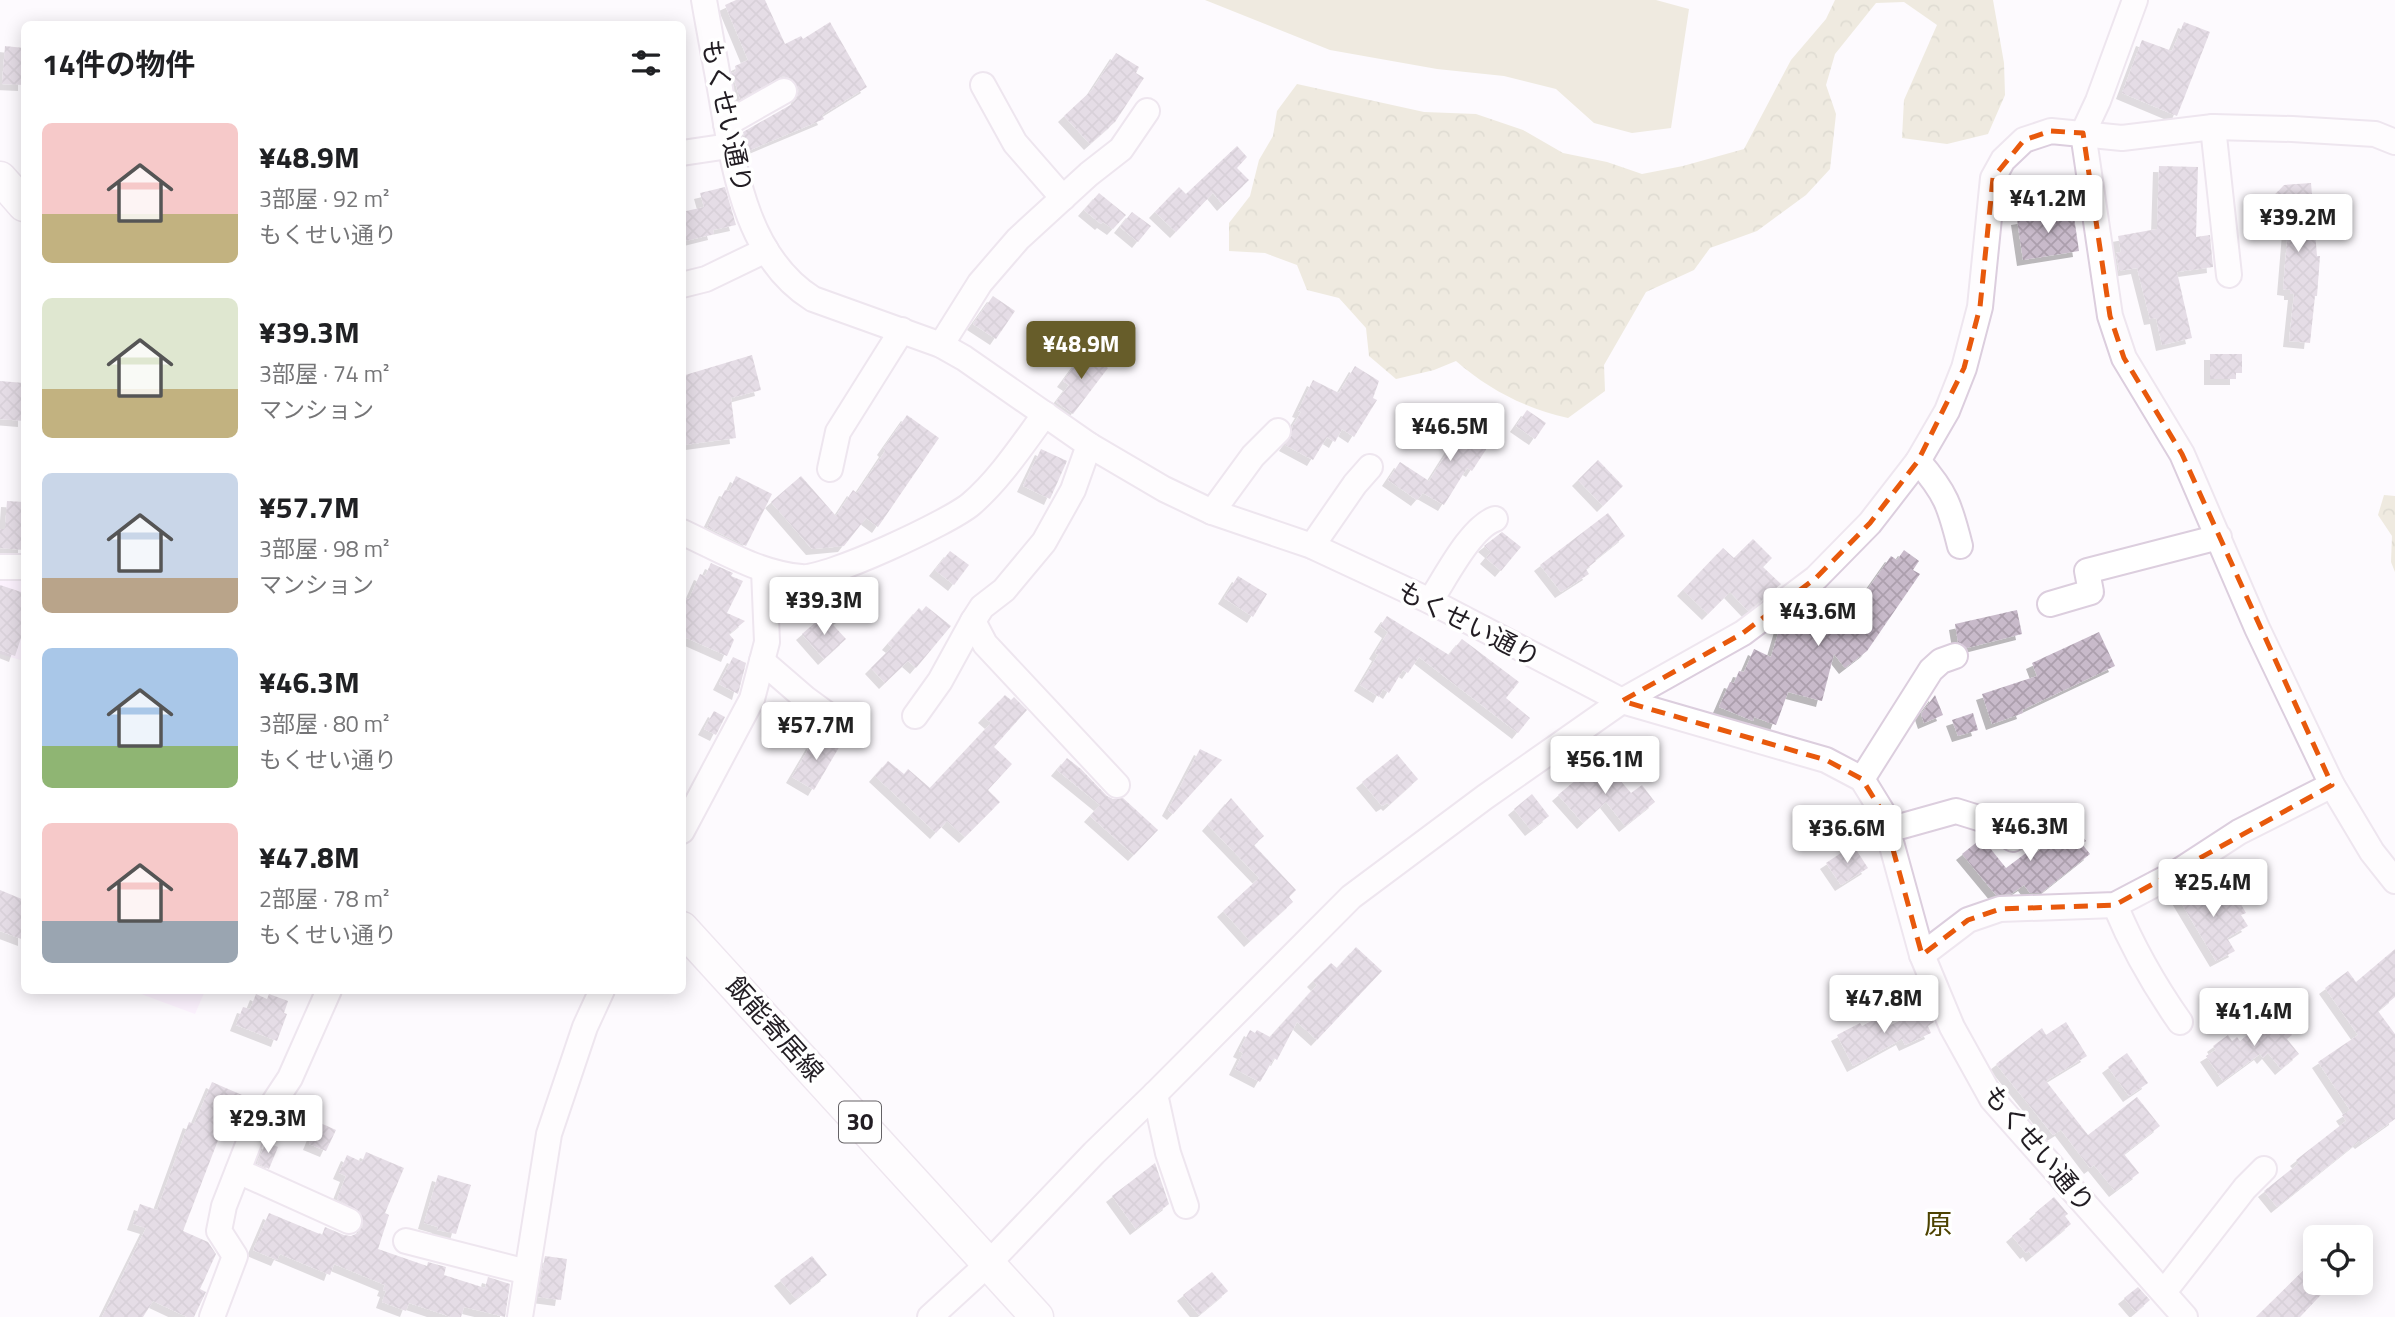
<!DOCTYPE html>
<html lang="ja">
<head>
<meta charset="utf-8">
<style>
	body { margin:0; font-family:"Titillium Web","Noto Sans JP",sans-serif; background:#f2f2f2; color:#202124; height:100vh; display:flex; flex-direction:column; font-size:26px; white-space:nowrap }
	* { box-sizing:border-box; margin:0 }
	p { font-size:23px; color:#757577 }
	.icon { flex:none; width:38px; height:38px; fill:none; stroke:currentColor; stroke-width:2; stroke-linecap:round; stroke-linejoin:round }
	.map { position:relative; flex:1; overflow:hidden }
	.panel { position:absolute; left:21px; top:21px; width:665px; height:973px; display:flex; flex-direction:column; background:#fff; border-radius:10px; box-shadow:0 4px 18px #0003 }
	.panel>* { flex:none }
	.fabs { position:absolute; left:2303px; top:1225px; display:grid; gap:14px }
	.fabs a { display:grid; place-items:center; width:70px; height:70px; border-radius:10px; background:#fff; box-shadow:0 4px 18px #0003; font-size:35px }
	.price { position:absolute; translate:-50% -60px; padding:0 16px; border-radius:7px; background:#fff; color:#222; font-size:23px; line-height:46px; filter:drop-shadow(0 2px 4px #0008) }
	.price::after { content:''; position:absolute; left:50%; top:42px; width:21px; height:16px; margin-left:-10px; background:inherit; clip-path:polygon(0 0,100% 0,50% 100%) }
	.price.selected { background:#675d2a; color:#fff }
	ul { padding:0; list-style:none }
	li { display:flex; align-items:center; gap:21px; height:175px; padding:0 21px }
	li span { display:grid; place-items:center; flex:none; width:196px; height:140px; border-radius:10px; color:#555 }
	li>.icon { margin-inline-start:auto }
	span .icon { width:84px; height:84px; fill:#fffc; stroke-width:1 }
	li b { font-size:30px }
	h2 { display:flex; justify-content:space-between; align-items:center; height:84px; padding:0 21px; font-size:30px }
	.map>svg:first-child { display:block }
	.built { fill:#fbe8fe }
	.grass { fill:#ddd8bc }
	.forest { fill:url(#forest-crowns) }
	.building { fill:url(#building-cross-hatch); filter:url(#shadow) }
	.lines { fill:none; stroke-linecap:round; stroke-linejoin:round }
	.minor-casing { stroke:#dccede; stroke-width:28 }
	.major-casing { stroke:#dccede; stroke-width:35 }
	.minor { stroke:#fff; stroke-width:24 }
	.major { stroke:#fff; stroke-width:32 }
	.marked { fill:none; stroke:#e8590c; stroke-width:5; stroke-dasharray:14 9; stroke-linejoin:round }
	.labels { text-anchor:middle; stroke-width:7; stroke-linejoin:round; paint-order:stroke }
	.shield { fill:#fff; stroke:#646165; stroke-width:2 }
	.shield-label { font-size:24px; font-weight:bold; fill:#221d23 }
	.street-label { font-size:26px; fill:#221d23; stroke:#fff }
	.neighbourhood-label { font-size:28px; fill:#4d4200; stroke:#fff }
</style>
</head>
<body>
<div class="map">
<svg width="2395" height="1317" viewBox="0 0 2395 1317">
	<defs>
		<pattern id="forest-crowns" width="20" height="18" patternUnits="userSpaceOnUse" patternTransform="scale(1.75)"><rect width="20" height="18" fill="#ddd8bc"/><path d="M2 6a3 3 0 1 1 6 0M12 15a3 3 0 1 1 6 0" fill="none" stroke="#bdb9a1"/></pattern>
		<pattern id="building-cross-hatch" width="8" height="8" patternUnits="userSpaceOnUse" patternTransform="scale(1.75)"><rect width="8" height="8" fill="#c8baca"/><path d="M0 0l8 8M0 8l8-8" fill="none" stroke="#ac9fad"/></pattern>
		<filter id="shadow"><feDropShadow dx="-6" dy="6" stdDeviation="0" flood-color="#0004"/></filter>
	</defs>
	<rect width="100%" height="100%" fill="#fdfafe"/>
	<g class="built">
		<path d="M0,572L24,573V661L0,654Z"/>
		<path d="M133,991H205L195,1014Z"/>
	</g>
	<path class="grass" d="M1205,0H1656L1689,9L1671,128L1632,133L1594,123L1556,89L1504,76L1437,69L1330,50Z"/>
	<g class="forest">
		<path d="M1835,0H1993L2004,63L2005,95L1988,134L1947,144L1902,138L1904,100L1937,25L1904,2L1876,3L1835,54L1826,85L1836,114L1830,169L1806,195L1757,231L1710,248L1694,270L1646,292L1604,365L1605,391L1568,418C1526,409 1488,389 1456,361L1434,370L1396,379L1369,356L1366,328L1339,298L1307,290L1297,265L1265,253L1229,251V223L1250,196L1259,160L1273,136L1277,111L1297,84L1424,112L1476,114L1523,130L1563,153L1607,162L1642,174L1683,166L1744,149L1791,60L1826,19Z"/>
		<path d="M2384,495L2395,496V572L2391,562L2392,536L2378,515Z"/>
	</g>
	<g class="building">
		<path d="M736,0H765L785,44L801,36L803,39L830,22L867,87L822,115L824,119L748,151L743,132L792,104L797,98L799,90L792,79L783,76L740,99L732,73L736,71L735,66L748,60L725,5Z"/>
		<path d="M2184,22L2210,32L2177,116L2122,93L2142,40L2172,51Z"/>
		<path d="M5,46L24,48V85L2,84Z"/>
		<path d="M1116,53L1139,67L1136,73L1144,78L1115,122L1090,144L1064,116L1092,90Z"/>
		<path d="M1237,146L1247,157L1237,168L1249,180L1223,205L1213,193L1176,232L1155,212L1179,187L1186,194Z"/>
		<path d="M2159,166L2198,167L2196,237L2210,235L2213,267L2177,272L2192,338L2162,345L2156,318L2150,319L2137,268L2119,271L2116,253L2121,252L2118,236L2157,229Z"/>
		<path d="M2311,183L2317,256H2320L2317,296H2315L2310,343L2289,341L2294,294H2290V290L2283,289L2288,228L2270,230L2268,202L2284,185Z"/>
		<path d="M725,187L736,225L713,230L714,234L682,242V212L704,207L700,193Z"/>
		<path d="M1099,193L1126,215L1113,229L1103,222L1101,224L1084,210Z"/>
		<path d="M2073,210L2079,251L2023,260L2017,219Z"/>
		<path d="M1132,212L1151,226L1138,242L1120,227Z"/>
		<path d="M993,296L1015,311L996,339L973,324Z"/>
		<path d="M1086,350L1108,368L1073,414L1056,402L1069,385L1063,381Z"/>
		<path d="M2210,354H2242V373H2236V379H2210Z"/>
		<path d="M752,355L761,390L731,398L736,438L684,445L682,376Z"/>
		<path d="M1355,366L1379,381L1373,398L1377,400L1354,437L1342,429L1335,442L1327,437L1313,460L1285,445L1292,435V427L1301,412L1298,411L1313,380L1339,393Z"/>
		<path d="M0,381L24,383V421L0,419Z"/>
		<path d="M1527,410L1546,423L1535,439L1516,426Z"/>
		<path d="M1480,411L1502,425L1472,471L1467,468L1444,505L1423,493L1417,500L1388,480L1400,462L1429,481L1455,440L1459,442Z"/>
		<path d="M907,415L939,438L878,527L866,518L844,546L812,549L771,502L801,476L836,516L853,490L857,493L885,451L883,449Z"/>
		<path d="M1041,449L1067,461L1050,499L1023,486Z"/>
		<path d="M1598,460L1623,486L1603,506L1578,480Z"/>
		<path d="M736,476L772,494L746,546L707,527L725,490L729,491Z"/>
		<path d="M7,501L24,502V550L0,548V529H5Z"/>
		<path d="M1608,513L1625,536L1595,560L1596,561L1586,569L1589,574L1561,592L1540,565Z"/>
		<path d="M1502,532L1521,547L1501,571L1486,558L1491,552L1484,546Z"/>
		<path d="M1753,539L1772,558L1763,567L1781,584L1748,611L1730,592L1708,614L1683,590L1723,548L1734,558Z"/>
		<path d="M1904,550L1919,561L1913,570L1920,574L1867,651L1845,668L1834,654L1822,701L1788,692L1776,725L1754,717L1753,721L1719,707L1730,682L1734,683L1739,671L1744,672L1754,649L1771,657L1781,623L1785,620L1810,627L1836,607L1846,620L1891,556L1897,560Z"/>
		<path d="M950,551L969,565L954,585L935,570Z"/>
		<path d="M711,563L733,573L731,576L743,581L727,613L745,621L729,634L734,640L727,656L682,636V596L689,599L700,574L705,576Z"/>
		<path d="M1238,576L1267,594L1253,617L1224,598Z"/>
		<path d="M0,585L24,593V629L15,656L0,650Z"/>
		<path d="M841,585L857,606L838,620L822,599Z"/>
		<path d="M926,606L951,626L916,668L908,661L885,683L871,668L892,647L888,644L919,608L922,611Z"/>
		<path d="M2017,610L2022,634L1967,648L1958,642L1955,624Z"/>
		<path d="M824,615L846,639L824,659L802,634Z"/>
		<path d="M1387,616L1449,655L1462,639L1519,682L1506,698L1530,718L1518,733L1419,657L1408,673L1403,670L1389,693L1383,689L1379,697L1360,685L1378,655L1375,653L1388,632L1380,626Z"/>
		<path d="M2099,632L2115,666L2022,710L2023,713L1992,724L1982,694L2037,676L2032,663Z"/>
		<path d="M733,657L746,663L738,694L719,684Z"/>
		<path d="M1005,695L1011,700L1014,697L1027,710L994,747L1012,764L988,790L1000,802L965,837L947,821L936,833L875,776L888,761L904,774L908,769L930,788L991,723L984,717Z"/>
		<path d="M1935,695L1943,715L1924,723L1921,714Z"/>
		<path d="M714,711L725,717L716,735L704,729Z"/>
		<path d="M1973,713L1978,730L1958,736L1952,720Z"/>
		<path d="M824,734L841,744L814,790L792,777L812,743L817,745Z"/>
		<path d="M1200,749L1222,760L1173,814L1168,810Z"/>
		<path d="M1397,754L1418,779L1389,805L1387,803L1382,806L1362,782Z"/>
		<path d="M1067,758L1081,769L1107,796L1113,799L1123,798L1158,830L1134,855L1090,816L1100,805L1057,770Z"/>
		<path d="M1604,762L1631,793L1642,785L1655,802L1625,826L1606,802L1583,823L1558,795L1583,774L1586,778Z"/>
		<path d="M1532,794L1549,816L1531,830L1514,809Z"/>
		<path d="M1231,798L1264,836L1254,845L1296,890L1289,897L1293,902L1250,941L1223,911L1259,878L1208,825Z"/>
		<path d="M2068,818L2086,841L2082,844L2090,854L2041,893H2030L2024,885L2011,894L1996,895L1962,854L1982,838L2006,868L2026,853L2029,858L2058,836L2053,829Z"/>
		<path d="M1853,845L1868,868L1841,885L1826,863Z"/>
		<path d="M2192,880L2209,909L2235,894L2246,913L2241,915L2248,926L2227,938L2235,951L2216,961L2174,891Z"/>
		<path d="M0,890L24,900V940L0,931Z"/>
		<path d="M1356,947L1382,971L1317,1040L1297,1022L1277,1060L1274,1058L1260,1082L1235,1069L1243,1053L1239,1051L1250,1030L1255,1033L1257,1030L1270,1037L1317,985L1313,981L1331,963L1337,968Z"/>
		<path d="M2395,949V997L2378,1011L2395,1034V1119L2361,1143L2359,1141L2277,1207L2264,1191L2299,1163L2296,1160L2346,1121L2342,1115L2350,1110L2318,1062L2358,1035L2325,988L2348,971L2356,982Z"/>
		<path d="M256,994L267,999L269,994L288,1001L284,1013L287,1014L277,1041L236,1025L243,1007L250,1009Z"/>
		<path d="M1928,1007L1934,1022L1928,1026L1931,1033L1905,1045L1902,1039L1853,1066L1837,1035L1860,1023L1862,1026L1883,1015L1889,1026Z"/>
		<path d="M2274,1013L2292,1035L2287,1039L2299,1054L2281,1069L2268,1053L2263,1058L2260,1054L2223,1081L2206,1056L2216,1050L2213,1046L2228,1035L2232,1041L2237,1037L2240,1041Z"/>
		<path d="M2066,1022L2087,1056L2046,1081L2088,1135L2137,1097L2160,1126L2124,1154L2139,1173L2115,1191L2094,1165L2090,1168L2061,1130L2053,1135L1996,1064L2042,1028L2046,1035Z"/>
		<path d="M2127,1053L2148,1083L2129,1096L2108,1067Z"/>
		<path d="M212,1082L242,1095L234,1116L231,1115L225,1131L222,1130L183,1231L208,1242L216,1254L200,1289L206,1292L194,1317H187L153,1301L143,1317H102L146,1228L133,1224L140,1204L157,1210L189,1122L194,1124Z"/>
		<path d="M318,1122L336,1130L326,1151L309,1144Z"/>
		<path d="M266,1142L278,1147L269,1169L257,1163Z"/>
		<path d="M366,1152L404,1168L385,1213L389,1215L378,1249L427,1266L428,1262L446,1267L444,1275L485,1288L488,1277L510,1284L505,1317L464,1307L461,1317H451L409,1303L406,1311L382,1302L386,1291L383,1290L385,1285L334,1264L330,1275L280,1254L277,1260L253,1250L269,1213L322,1235L325,1227L344,1235L351,1236L358,1233L363,1226L361,1213L337,1199L346,1176L339,1173L347,1155L362,1162Z"/>
		<path d="M1155,1163L1169,1204L1136,1229L1112,1196Z"/>
		<path d="M438,1175L471,1185L456,1234L437,1230L438,1227L424,1223Z"/>
		<path d="M2054,1197L2068,1214L2065,1216L2071,1224L2032,1256L2029,1251L2026,1253L2012,1236L2037,1215L2035,1213Z"/>
		<path d="M545,1256L567,1259L561,1300L538,1297Z"/>
		<path d="M812,1256L827,1275L796,1299L780,1280Z"/>
		<path d="M2315,1259V1283H2332L2300,1317H2256Z"/>
		<path d="M1212,1272L1228,1291L1199,1315L1183,1295Z"/>
		<path d="M2138,1287L2150,1300L2136,1312L2124,1298Z"/>
	</g>
	<g class="lines">
		<defs>
			<g id="minor">
				<path d="M704,0C710,35 717,70 723,106C735,174 748,258 813,299L941,345L964,358L1089,445L1164,489L1212,512L1312,546L1430,601L1622,701L1826,760L1862,779L1883,813L1922,955L1952,1027L1992,1099L2185,1317"/>
				<path d="M2135,0L2098,101L2083,133L2110,316L2124,358L2182,454L2257,628L2332,785L2372,852L2395,881"/>
				<path d="M983,85L1015,143L1063,198"/>
				<path d="M726,124L784,91"/>
				<path d="M2213,127L2229,275"/>
				<path d="M682,153L729,146"/>
				<path d="M682,285L706,279L766,250"/>
				<path d="M941,345L980,283L1018,239L1089,174L1121,149L1147,111"/>
				<path d="M1089,445L1073,490L1044,542L1004,590L982,607L973,621L985,644L1117,785"/>
				<path d="M1918,461C1946,493 1950,506 1960,546"/>
				<path d="M830,469L838,432L902,330"/>
				<path d="M1212,512L1253,456L1278,431"/>
				<path d="M682,532C721,550 758,573 801,577C826,580 950,522 971,504C1000,479 1022,445 1045,414"/>
				<path d="M1312,546L1355,484L1370,467"/>
				<path d="M0,567H24"/>
				<path d="M1430,601C1445,579 1470,528 1495,519"/>
				<path d="M2050,604L2091,592L2087,571L2219,537"/>
				<path d="M762,661L806,699L854,734"/>
				<path d="M915,716L940,681L973,621"/>
				<path d="M1862,779L1931,670L1941,661L1955,656"/>
				<path d="M1888,830L1956,811L1985,820L2013,839"/>
				<path d="M682,831L752,699L767,642L764,570"/>
				<path d="M2115,905C2132,946 2154,985 2180,1022"/>
				<path d="M1922,955L1968,920L2000,909L2115,905L2176,873L2239,832L2332,785"/>
				<path d="M1155,1094L1168,1153L1186,1206"/>
				<path d="M238,1171L349,1221"/>
				<path d="M406,1241L527,1272"/>
				<path d="M2164,1292L2245,1188L2264,1169"/>
				<path d="M212,1317L235,1256L219,1231L224,1206L251,1137L290,1078L329,990"/>
				<path d="M520,1317L549,1134L585,1027L602,990"/>
				<path d="M930,1317L988,1264L1094,1153L1155,1094L1351,897L1485,797L1622,701L1743,633L1816,578L1870,523L1918,461L1947,411L1964,368L1980,307L1993,178L2003,160L2024,140L2051,131L2122,138L2213,127L2292,129L2375,134L2395,142"/>
			</g>
			<g id="major">
				<path d="M0,178L24,205"/>
				<path d="M682,928L1037,1317"/>
			</g>
		</defs>
		<use href="#minor" class="minor-casing"/>
		<use href="#major" class="major-casing"/>
		<use href="#minor" class="minor"/>
		<use href="#major" class="major"/>
	</g>
	<path d="M0 0H2395V1317H0ZM2051,131L2083,133L2110,316L2124,358L2182,454L2332,785L2115,905L2000,909L1968,920L1922,955L1883,813L1862,779L1826,760L1622,701L1743,633L1816,578L1870,523L1918,461L1964,368L1980,307L1993,178L2024,140Z" fill="#fdfafe" fill-opacity=".55" fill-rule="evenodd"/>
	<path class="marked" d="M2051,131L2083,133L2110,316L2124,358L2182,454L2332,785L2115,905L2000,909L1968,920L1922,955L1883,813L1862,779L1826,760L1622,701L1743,633L1816,578L1870,523L1918,461L1964,368L1980,307L1993,178L2024,140Z"/>
	<g class="labels">
		<rect class="shield" x="839" y="1101.5" width="42" height="41" rx="5"/>
		<g class="shield-label">
			<text x="860" y="1130">30</text>
		</g>
		<g class="street-label">
			<text transform="translate(727 116) rotate(78)" y="9">もくせい通り</text>
			<text transform="translate(1469 624) rotate(27)" y="9">もくせい通り</text>
			<text transform="translate(775 1029) rotate(48)" y="9">飯能寄居線</text>
			<text transform="translate(2039 1149) rotate(50)" y="9">もくせい通り</text>
		</g>
		<g class="neighbourhood-label">
			<text x="1938" y="1234">原</text>
		</g>
	</g>
</svg>
<div class="fabs">
<a><svg class="icon" aria-label="locate" viewBox="0 0 24 24"><circle cx="12" cy="12" r="6"/><path d="M12 2v4M12 18v4M2 12h4M18 12h4"/></svg></a>
</div>
<b class="price" style="left:2048px;top:235px">¥41.2M</b>
<b class="price" style="left:2298px;top:254px">¥39.2M</b>
<b class="price selected" style="left:1081px;top:381px">¥48.9M</b>
<b class="price" style="left:1450px;top:463px">¥46.5M</b>
<b class="price" style="left:824px;top:637px">¥39.3M</b>
<b class="price" style="left:1818px;top:648px">¥43.6M</b>
<b class="price" style="left:816px;top:762px">¥57.7M</b>
<b class="price" style="left:1605px;top:796px">¥56.1M</b>
<b class="price" style="left:2030px;top:863px">¥46.3M</b>
<b class="price" style="left:1847px;top:865px">¥36.6M</b>
<b class="price" style="left:2213px;top:919px">¥25.4M</b>
<b class="price" style="left:1884px;top:1035px">¥47.8M</b>
<b class="price" style="left:2254px;top:1048px">¥41.4M</b>
<b class="price" style="left:268px;top:1155px">¥29.3M</b>
<section class="panel">
<h2>14件の物件<svg class="icon" aria-label="filters" viewBox="0 0 24 24"><path d="M4 7h16M4 17h16"/><circle cx="9" cy="7" r="2"/><circle cx="15" cy="17" r="2"/></svg></h2>
<ul>
<li><span style="background:linear-gradient(#f6c9c9 65%,#c2b280 0)"><svg class="icon" aria-label="home" viewBox="0 0 24 24"><path d="M3 11l9-7 9 7M6 9v11h12V9"/></svg></span><div><b>¥48.9M</b><p>3部屋 · 92 m²</p><p>もくせい通り</p></div></li>
<li><span style="background:linear-gradient(#dfe7d0 65%,#c2b280 0)"><svg class="icon" aria-label="home" viewBox="0 0 24 24"><path d="M3 11l9-7 9 7M6 9v11h12V9"/></svg></span><div><b>¥39.3M</b><p>3部屋 · 74 m²</p><p>マンション</p></div></li>
<li><span style="background:linear-gradient(#c9d6e8 75%,#b9a48a 0)"><svg class="icon" aria-label="home" viewBox="0 0 24 24"><path d="M3 11l9-7 9 7M6 9v11h12V9"/></svg></span><div><b>¥57.7M</b><p>3部屋 · 98 m²</p><p>マンション</p></div></li>
<li><span style="background:linear-gradient(#a9c7e8 70%,#8fb573 0)"><svg class="icon" aria-label="home" viewBox="0 0 24 24"><path d="M3 11l9-7 9 7M6 9v11h12V9"/></svg></span><div><b>¥46.3M</b><p>3部屋 · 80 m²</p><p>もくせい通り</p></div></li>
<li><span style="background:linear-gradient(#f6c9c9 70%,#9aa5b1 0)"><svg class="icon" aria-label="home" viewBox="0 0 24 24"><path d="M3 11l9-7 9 7M6 9v11h12V9"/></svg></span><div><b>¥47.8M</b><p>2部屋 · 78 m²</p><p>もくせい通り</p></div></li>
</ul>
</section>
</div>
</body>
</html>
